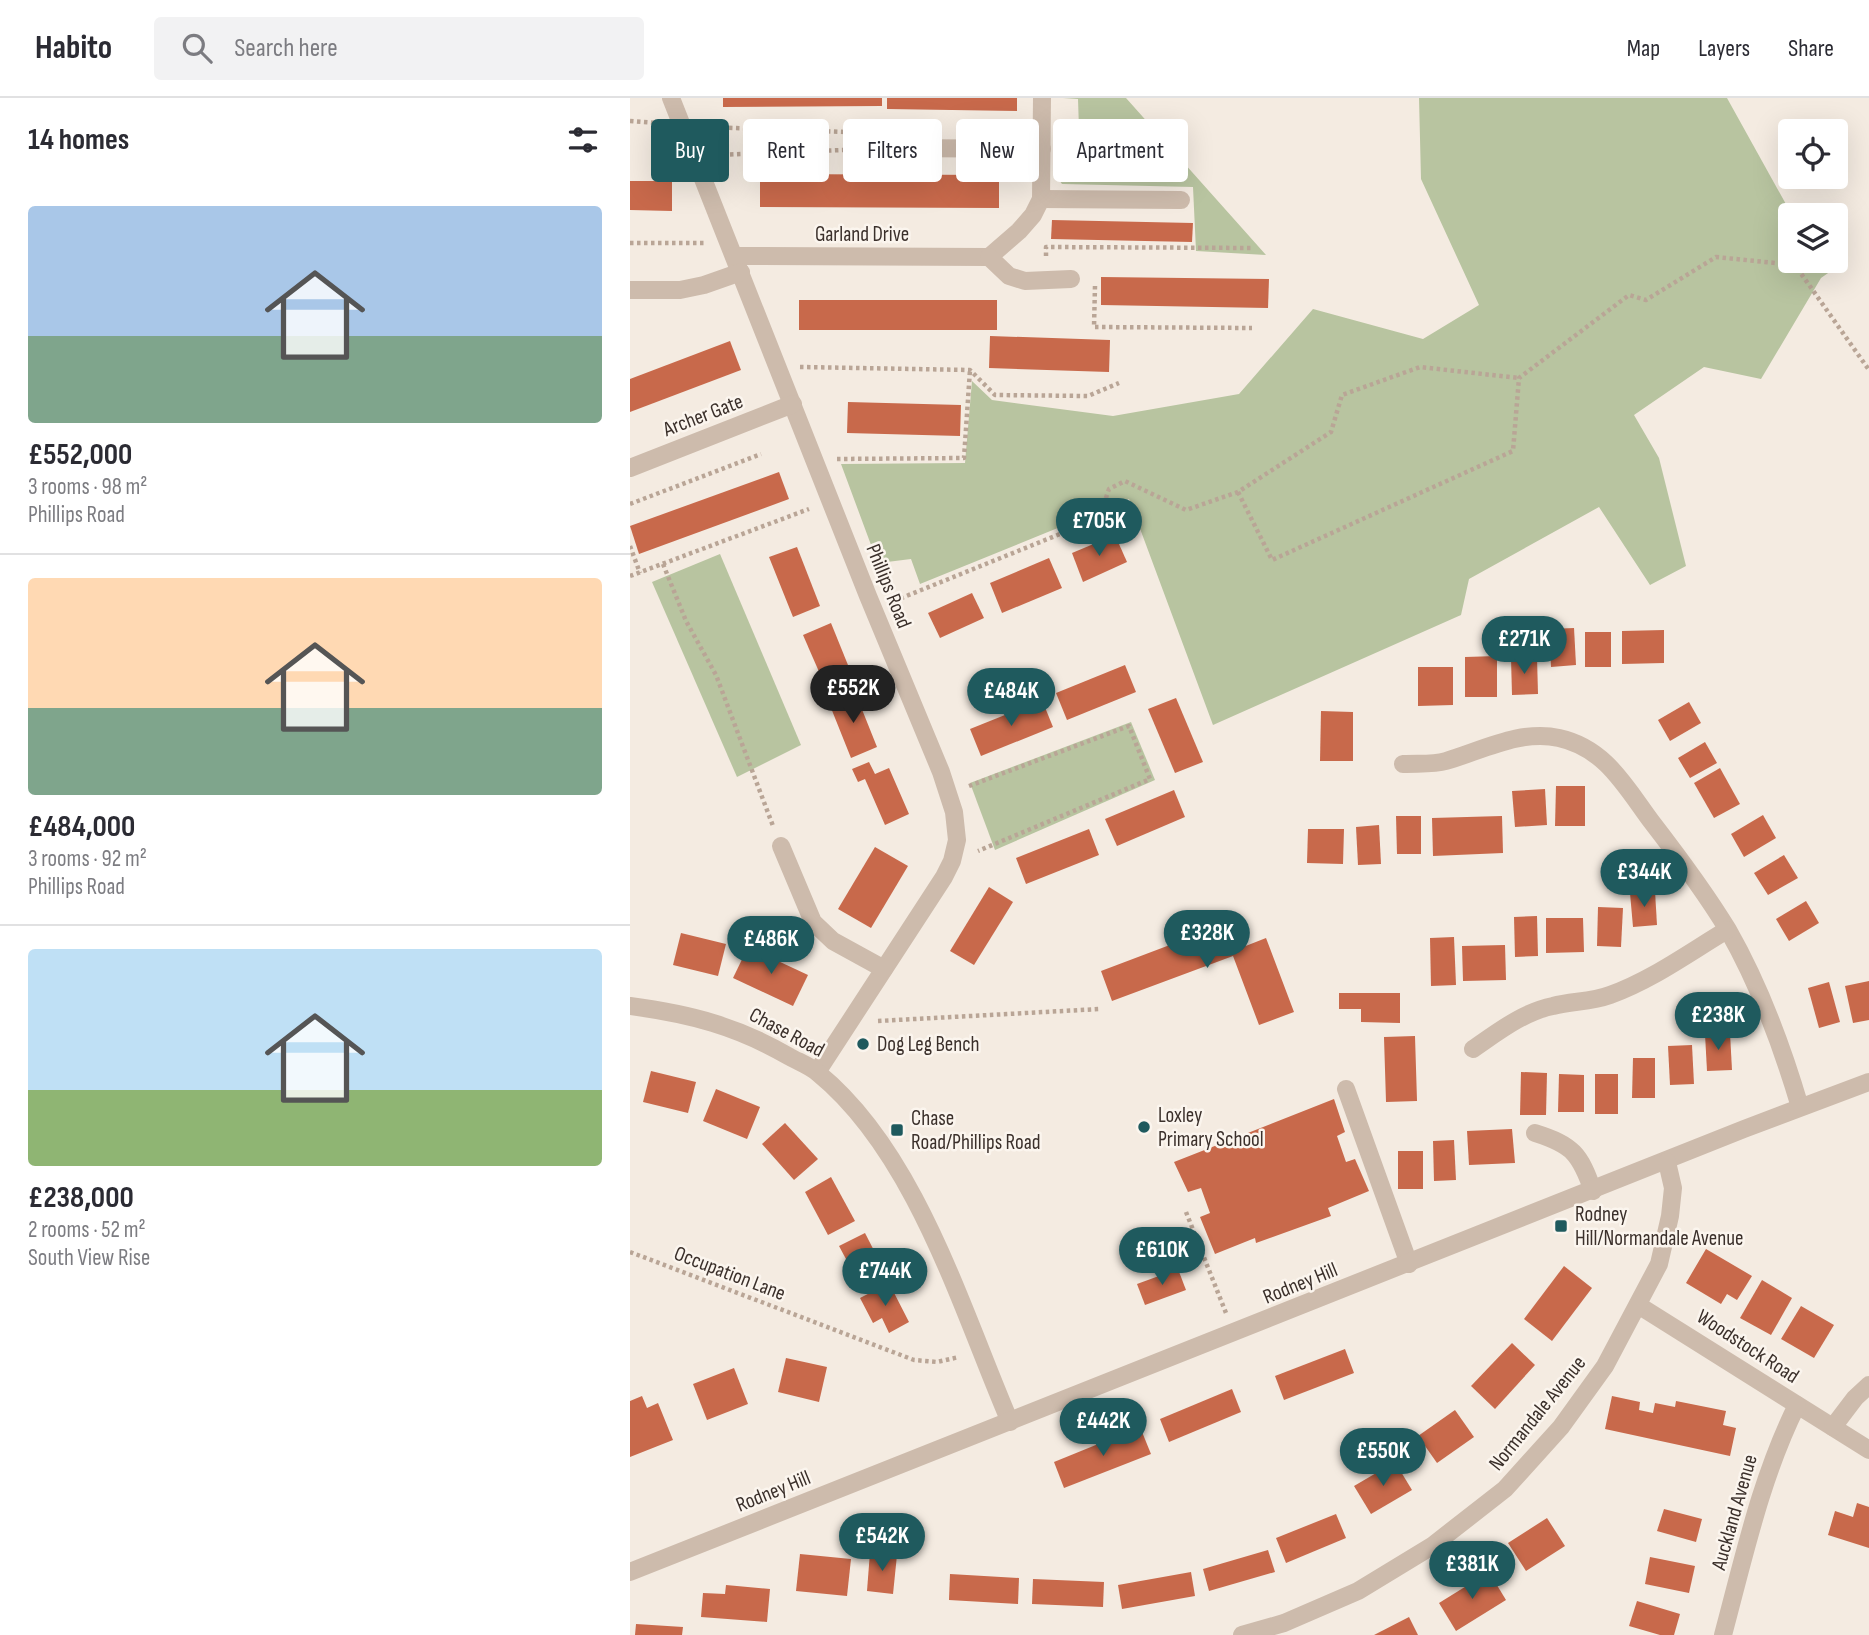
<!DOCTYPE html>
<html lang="en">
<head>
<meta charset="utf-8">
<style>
	body { margin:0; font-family:"Sofia Sans Condensed",sans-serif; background:#f2f2f3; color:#2b2b33; height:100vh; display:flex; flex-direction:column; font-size:26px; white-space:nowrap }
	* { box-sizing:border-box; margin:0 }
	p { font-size:23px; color:#7c7c81 }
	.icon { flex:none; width:38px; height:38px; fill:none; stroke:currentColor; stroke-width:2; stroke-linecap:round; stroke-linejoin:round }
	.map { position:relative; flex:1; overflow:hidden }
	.details { display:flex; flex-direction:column; background:#fff; width:630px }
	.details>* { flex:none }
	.hud { position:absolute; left:21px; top:21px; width:665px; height:63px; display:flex; gap:14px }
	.tools { position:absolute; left:1148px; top:21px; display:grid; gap:14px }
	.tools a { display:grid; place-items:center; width:70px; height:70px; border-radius:7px; background:#fff; box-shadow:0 7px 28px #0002; font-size:35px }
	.price { position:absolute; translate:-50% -60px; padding:0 16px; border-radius:24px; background:#1f5a5e; color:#fff; font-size:23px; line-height:46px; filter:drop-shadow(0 2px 4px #0008) }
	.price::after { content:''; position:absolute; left:50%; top:42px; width:21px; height:16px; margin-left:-10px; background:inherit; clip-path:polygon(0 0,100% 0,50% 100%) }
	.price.active { background:#222; color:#fff }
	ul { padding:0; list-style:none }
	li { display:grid; align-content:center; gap:14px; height:371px; padding:0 28px }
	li+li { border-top:2px solid #e1e1e2 }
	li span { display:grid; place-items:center; height:217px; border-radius:7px; color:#555 }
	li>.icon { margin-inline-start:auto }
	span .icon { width:126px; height:126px; fill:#fffc; stroke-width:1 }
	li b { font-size:30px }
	h2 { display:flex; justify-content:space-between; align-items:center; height:84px; padding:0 28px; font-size:30px }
	.chip { padding:0 24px; border-radius:7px; background:#fff; box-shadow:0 7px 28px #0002; font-size:24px; line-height:63px }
	.chip.active { background:#1f5a5e; color:#fff }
	header { display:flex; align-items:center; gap:42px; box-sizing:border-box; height:98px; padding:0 35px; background:#fff; border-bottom:2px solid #e1e1e2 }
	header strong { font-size:33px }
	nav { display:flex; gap:38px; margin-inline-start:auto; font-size:24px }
	.search { width:490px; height:63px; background:#f2f2f3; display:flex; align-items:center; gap:18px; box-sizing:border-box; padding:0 24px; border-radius:7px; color:#7c7c81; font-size:26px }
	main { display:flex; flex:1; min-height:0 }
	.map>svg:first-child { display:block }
	.green { fill:#b8c4a0 }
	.building { fill:#c8694b }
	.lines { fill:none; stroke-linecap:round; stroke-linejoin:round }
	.path { stroke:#b9a596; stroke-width:4.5; stroke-dasharray:3.5 3.5; stroke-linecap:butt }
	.minor { stroke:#cdbbac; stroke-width:18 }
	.poi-dot { fill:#1f5a5e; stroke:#fbf5ee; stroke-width:2.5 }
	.labels { text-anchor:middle; stroke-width:5; stroke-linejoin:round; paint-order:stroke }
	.street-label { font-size:21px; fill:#3b302b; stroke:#fbf5ee }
	.poi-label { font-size:21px; fill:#3b302b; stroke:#fbf5ee; text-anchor:start }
</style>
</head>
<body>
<header>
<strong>Habito</strong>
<div class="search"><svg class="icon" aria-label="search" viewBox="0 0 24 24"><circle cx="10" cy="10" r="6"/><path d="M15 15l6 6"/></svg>Search here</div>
<nav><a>Map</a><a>Layers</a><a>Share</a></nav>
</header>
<main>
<section class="details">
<h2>14 homes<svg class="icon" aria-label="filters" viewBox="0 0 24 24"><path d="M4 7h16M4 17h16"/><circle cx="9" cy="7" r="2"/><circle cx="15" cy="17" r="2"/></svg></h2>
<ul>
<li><span style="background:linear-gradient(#a9c7e8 60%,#7fa58c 0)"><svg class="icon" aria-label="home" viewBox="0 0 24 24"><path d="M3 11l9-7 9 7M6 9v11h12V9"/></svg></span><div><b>£552,000</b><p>3 rooms · 98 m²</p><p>Phillips Road</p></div></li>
<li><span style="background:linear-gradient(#ffd9b3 60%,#7fa58c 0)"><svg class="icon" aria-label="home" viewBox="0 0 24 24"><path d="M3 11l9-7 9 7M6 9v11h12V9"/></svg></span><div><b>£484,000</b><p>3 rooms · 92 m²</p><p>Phillips Road</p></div></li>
<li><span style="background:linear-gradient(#bfe0f5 65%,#8fb573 0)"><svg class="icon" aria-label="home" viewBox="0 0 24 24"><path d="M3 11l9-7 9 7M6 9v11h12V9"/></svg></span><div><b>£238,000</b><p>2 rooms · 52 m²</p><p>South View Rise</p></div></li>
</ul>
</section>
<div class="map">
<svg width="1239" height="1537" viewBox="0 0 1239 1537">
	<rect width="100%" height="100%" fill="#f4ebe1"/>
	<g class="green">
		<path d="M433,0H496L636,157L566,153L563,89L432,86L425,76L426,32L449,31L448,1Z"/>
		<path d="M789,0H1097L1162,117H1160V163H1188L1195,175L1211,166L1191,180L1131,281L1074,269L1004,317L1029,360L1056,468L1020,487L969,409L839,481L831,517L583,627L499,401L290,486L281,461L257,464L244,455L211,366L335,365L342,283L362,302L483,318L609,296L683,211L793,241L849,207L791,81Z"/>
		<path d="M90,456L171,647L107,679L22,484Z"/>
		<path d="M501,624L525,682L365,752L340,685Z"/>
	</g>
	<g class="building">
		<path d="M93,0H252V8L93,9Z"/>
		<path d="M257,0H387V13L257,11Z"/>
		<path d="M130,76L369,77V110L130,109Z"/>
		<path d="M0,83H42V113L0,112Z"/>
		<path d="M422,122L563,125L562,144L421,141Z"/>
		<path d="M471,179L639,181L638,210L471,207Z"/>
		<rect x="169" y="202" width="198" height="30"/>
		<path d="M360,238L480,242L479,274L359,270Z"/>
		<path d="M100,243L111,272L0,314V281Z"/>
		<path d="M218,304L331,307L330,338L217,335Z"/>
		<path d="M149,374L159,401L9,456L0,428Z"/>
		<path d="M485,437L497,464L453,484L442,455Z"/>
		<path d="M167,449L190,508L163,519L139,459Z"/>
		<path d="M419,460L432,490L372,515L360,485Z"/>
		<path d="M342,495L354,520L310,540L298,515Z"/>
		<path d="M201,525L220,572L193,583L173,537Z"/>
		<path d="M944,530L946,567L921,569L919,531Z"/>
		<path d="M1034,532V565L992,566V533Z"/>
		<rect x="955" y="534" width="26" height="35"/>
		<path d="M867,558V599H835V559Z"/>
		<path d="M907,559L908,596L882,597L881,560Z"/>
		<path d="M495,567L506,594L437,622L426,595Z"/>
		<path d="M788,569H823V607L788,608Z"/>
		<path d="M225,594L247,649L221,660L199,605Z"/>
		<path d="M546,600L573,664L545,675L518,611Z"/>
		<path d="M412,602L423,629L351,658L340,631Z"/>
		<path d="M1059,604L1071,625L1040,643L1028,622Z"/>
		<path d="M691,613L723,614V663H690Z"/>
		<path d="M1075,644L1087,665L1060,680L1048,660Z"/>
		<path d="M239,664L245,676L259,670L279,716L255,727L235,681L228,684L222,671Z"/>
		<path d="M1090,670L1110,706L1084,720L1064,685Z"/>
		<path d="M926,688H955V728H925Z"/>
		<path d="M915,691L917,727L885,729L882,693Z"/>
		<path d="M544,692L555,719L487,748L475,721Z"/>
		<path d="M1133,717L1146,740L1114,759L1101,736Z"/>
		<path d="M766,718H791V756H767Z"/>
		<path d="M872,718L873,755L803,758L802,720Z"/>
		<path d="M749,727L751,766L728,767L726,729Z"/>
		<path d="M459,731L469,757L396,786L386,760Z"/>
		<path d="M678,731H714L713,766L677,765Z"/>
		<path d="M245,749L278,768L241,830L208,811Z"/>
		<path d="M1154,757L1168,780L1138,797L1124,775Z"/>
		<path d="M359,789L383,804L344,867L320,853Z"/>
		<path d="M1025,793L1027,827L1003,829L1000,795Z"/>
		<path d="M1176,803L1189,825L1159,843L1146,821Z"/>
		<path d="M968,809L993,810L991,849L967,848Z"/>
		<path d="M907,818L908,858L885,859L884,819Z"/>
		<path d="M916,820H953L954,854L916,855Z"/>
		<path d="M598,825L608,851L636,840L664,914L629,927L603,858L482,903L471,873Z"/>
		<path d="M51,835L96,846L88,878L43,867Z"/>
		<path d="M824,839L826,887L801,888L800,840Z"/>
		<path d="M875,847L876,882L833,883L832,848Z"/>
		<path d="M118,849L178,877L163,908L103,880Z"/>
		<path d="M1239,883V922L1223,925L1215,888Z"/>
		<path d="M1199,884L1210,924L1189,930L1178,890Z"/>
		<path d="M709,895H770V925L731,924V911H709Z"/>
		<path d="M1100,935L1102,972L1077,973L1075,936Z"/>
		<path d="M785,938L787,1003L756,1004L754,939Z"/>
		<path d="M1062,947L1064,986L1040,987L1038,948Z"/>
		<path d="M1003,960H1025V1000H1002Z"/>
		<path d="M21,973L66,984L58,1015L13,1004Z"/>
		<path d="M891,974L917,975L916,1017H890Z"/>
		<path d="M929,976L954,977V1014H928Z"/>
		<rect x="965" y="976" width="23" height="40"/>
		<path d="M86,991L130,1009L117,1041L73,1023Z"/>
		<path d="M704,1001L715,1034L707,1038L716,1064L725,1061L739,1093L698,1110L701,1118L626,1145L625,1140L585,1156L570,1119L580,1115L571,1090L558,1094L544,1064Z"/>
		<path d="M155,1025L188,1061L164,1082L132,1046Z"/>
		<path d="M882,1031L885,1065L839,1067L837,1033Z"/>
		<path d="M824,1042L826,1082L804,1083L803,1043Z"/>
		<rect x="768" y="1053" width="25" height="38"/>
		<path d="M201,1079L225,1123L198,1137L175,1094Z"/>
		<path d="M235,1135L257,1178L232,1191L209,1148Z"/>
		<path d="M1076,1151L1122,1178L1107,1202L1097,1196L1091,1206L1056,1185Z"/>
		<path d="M934,1168L962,1190L922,1243L894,1221Z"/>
		<path d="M548,1171L556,1192L515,1207L507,1186Z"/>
		<path d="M1132,1182L1162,1200L1141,1237L1110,1220Z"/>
		<path d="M259,1185L279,1224L259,1235L252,1220L243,1225L230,1200Z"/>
		<path d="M1171,1208L1204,1227L1184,1260L1151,1241Z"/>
		<path d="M882,1245L905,1267L865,1311L841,1288Z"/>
		<path d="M715,1251L724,1275L654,1302L645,1278Z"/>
		<path d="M156,1260L197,1269L189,1304L148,1294Z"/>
		<path d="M104,1270L118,1306L77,1322L63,1286Z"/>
		<path d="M602,1291L611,1314L539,1344L530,1321Z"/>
		<path d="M12,1298L17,1310L28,1305L43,1342L0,1359V1303Z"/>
		<path d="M982,1298L1010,1304L1009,1312L1023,1315L1025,1305L1045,1309L1046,1303L1096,1313L1093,1327L1106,1330L1100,1358L975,1331Z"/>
		<path d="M825,1312L844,1339L807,1365L788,1338Z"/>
		<path d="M510,1329L521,1356L434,1390L424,1364Z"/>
		<path d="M765,1364L782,1392L741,1416L724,1388Z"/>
		<path d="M1227,1405L1239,1409V1450L1198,1437L1205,1413L1223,1419Z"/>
		<path d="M1034,1411L1072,1421L1066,1444L1027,1433Z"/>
		<path d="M706,1416L716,1440L656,1465L646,1440Z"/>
		<path d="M917,1420L935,1448L896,1473L878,1445Z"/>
		<path d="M638,1452L645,1474L579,1493L573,1471Z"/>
		<path d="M240,1454L267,1457L263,1496L237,1493Z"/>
		<path d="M170,1456L221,1461L217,1498L166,1493Z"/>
		<path d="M1020,1459L1065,1468L1059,1495L1015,1486Z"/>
		<path d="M561,1474L565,1498L492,1511L488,1487Z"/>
		<path d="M859,1474L876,1502L826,1533L809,1505Z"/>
		<path d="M320,1476L389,1480L388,1506L319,1502Z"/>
		<path d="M403,1481L474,1484L473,1509L402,1506Z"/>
		<path d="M96,1487L140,1491L137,1524L71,1519L73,1495L95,1496Z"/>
		<path d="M1007,1503L1050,1516L1044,1537H1030L999,1528Z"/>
		<path d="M779,1519L788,1537H744Z"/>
		<path d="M6,1526L53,1529L52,1537H5Z"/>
	</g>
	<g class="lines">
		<g class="path">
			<path d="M0,23L27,25"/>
			<path d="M78,29L215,34L239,42"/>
			<path d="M86,57L239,51"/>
			<path d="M0,145H76"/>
			<path d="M416,158V149L623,150"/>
			<path d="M465,188L464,229L622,230"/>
			<path d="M170,269L340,272L365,297L458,298L489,285"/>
			<path d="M207,361L334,360L340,272"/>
			<path d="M608,394L642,462L883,353L889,280L999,197L1016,202L1086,159L1165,167L1239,272"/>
			<path d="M0,406L131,356"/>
			<path d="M469,420L479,391L495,383L556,412L608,394L701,334L712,297L790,269L889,280"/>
			<path d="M0,448L10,475"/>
			<path d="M33,466L56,523L86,577L143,728"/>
			<path d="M0,478L179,411"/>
			<path d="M264,503L492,411"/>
			<path d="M339,688L499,628L520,681L348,753"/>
			<path d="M248,923L470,911"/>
			<path d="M556,1114L596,1215"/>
			<path d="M0,1154L284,1262L307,1264L329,1259"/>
		</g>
		<g class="minor">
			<path d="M41,0L238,498L311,674L324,714L327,742L322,763L314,779L187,974"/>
			<path d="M260,50L412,51"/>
			<path d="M411,101L551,102"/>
			<path d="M104,158L359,159L389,133L403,117L411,101L412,0"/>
			<path d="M359,159L379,178L395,183L441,181"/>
			<path d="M0,192H50L74,187L111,174"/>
			<path d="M0,370L163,306"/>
			<path d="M773,666C787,665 803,667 816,663C851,653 891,631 929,640C975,650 995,688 1021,723C1048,758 1075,794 1098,832C1130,888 1152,948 1170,1009"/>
			<path d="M151,748L183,824L203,843L254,871"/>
			<path d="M0,908C60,916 107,928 160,959C169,964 180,968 188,975C286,1055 331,1210 380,1324"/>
			<path d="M843,951C868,934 893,914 923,908C942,903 961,904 980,897C1022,882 1060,854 1097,832"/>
			<path d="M716,991L779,1166"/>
			<path d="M905,1035C943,1047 950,1056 963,1093"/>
			<path d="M1008,1207L1239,1352"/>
			<path d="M1203,1329L1225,1300L1239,1287"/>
			<path d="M0,1474L1114,1031L1239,984"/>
			<path d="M612,1537L654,1525L728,1493L802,1448L875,1391L931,1329L975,1268L1029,1166L1040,1118L1043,1090L1037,1064"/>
			<path d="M1093,1537C1114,1459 1131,1379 1167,1307"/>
		</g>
	</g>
	<g class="poi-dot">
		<circle cx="233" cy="946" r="7"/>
		<circle cx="514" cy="1029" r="7"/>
		<rect x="260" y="1025" width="14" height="14" rx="3.5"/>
		<rect x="924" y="1121" width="14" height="14" rx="3.5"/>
	</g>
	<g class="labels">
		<g class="street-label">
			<text x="232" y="143">Garland Drive</text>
			<text transform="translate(73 317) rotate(-21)" y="7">Archer Gate</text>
			<text transform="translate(259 488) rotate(68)" y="7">Phillips Road</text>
			<text transform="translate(157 934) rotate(28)" y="7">Chase Road</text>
			<text transform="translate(100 1175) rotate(21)" y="7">Occupation Lane</text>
			<text transform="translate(670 1185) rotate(-22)" y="7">Rodney Hill</text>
			<text transform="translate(1118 1248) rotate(33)" y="7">Woodstock Road</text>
			<text transform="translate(907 1315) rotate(-51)" y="7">Normandale Avenue</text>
			<text transform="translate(143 1393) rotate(-22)" y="7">Rodney Hill</text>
			<text transform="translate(1104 1414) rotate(-74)" y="7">Auckland Avenue</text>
		</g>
		<g class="poi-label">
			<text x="247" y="953">Dog Leg Bench</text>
			<text x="528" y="1024">Loxley<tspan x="528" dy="24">Primary School</tspan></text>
			<text x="281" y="1027">Chase<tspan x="281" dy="24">Road/Phillips Road</tspan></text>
			<text x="945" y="1123">Rodney<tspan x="945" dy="24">Hill/Normandale Avenue</tspan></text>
		</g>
	</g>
</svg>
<div class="tools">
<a><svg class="icon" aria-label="locate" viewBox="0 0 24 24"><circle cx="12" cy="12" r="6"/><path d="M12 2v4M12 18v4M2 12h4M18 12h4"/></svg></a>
<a><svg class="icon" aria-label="layers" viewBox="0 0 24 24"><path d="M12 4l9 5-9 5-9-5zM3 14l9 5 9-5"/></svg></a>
</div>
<b class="price" style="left:469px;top:460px">£705K</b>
<b class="price" style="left:894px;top:578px">£271K</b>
<b class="price active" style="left:223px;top:627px">£552K</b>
<b class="price" style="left:381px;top:630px">£484K</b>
<b class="price" style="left:1014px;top:811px">£344K</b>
<b class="price" style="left:577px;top:872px">£328K</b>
<b class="price" style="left:141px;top:878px">£486K</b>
<b class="price" style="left:1088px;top:954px">£238K</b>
<b class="price" style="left:532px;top:1189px">£610K</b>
<b class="price" style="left:255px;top:1210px">£744K</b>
<b class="price" style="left:473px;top:1360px">£442K</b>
<b class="price" style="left:753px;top:1390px">£550K</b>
<b class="price" style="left:252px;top:1475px">£542K</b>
<b class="price" style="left:842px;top:1503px">£381K</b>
<div class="hud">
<a class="chip active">Buy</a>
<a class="chip">Rent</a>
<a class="chip">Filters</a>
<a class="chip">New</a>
<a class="chip">Apartment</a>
</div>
</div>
</main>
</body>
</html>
